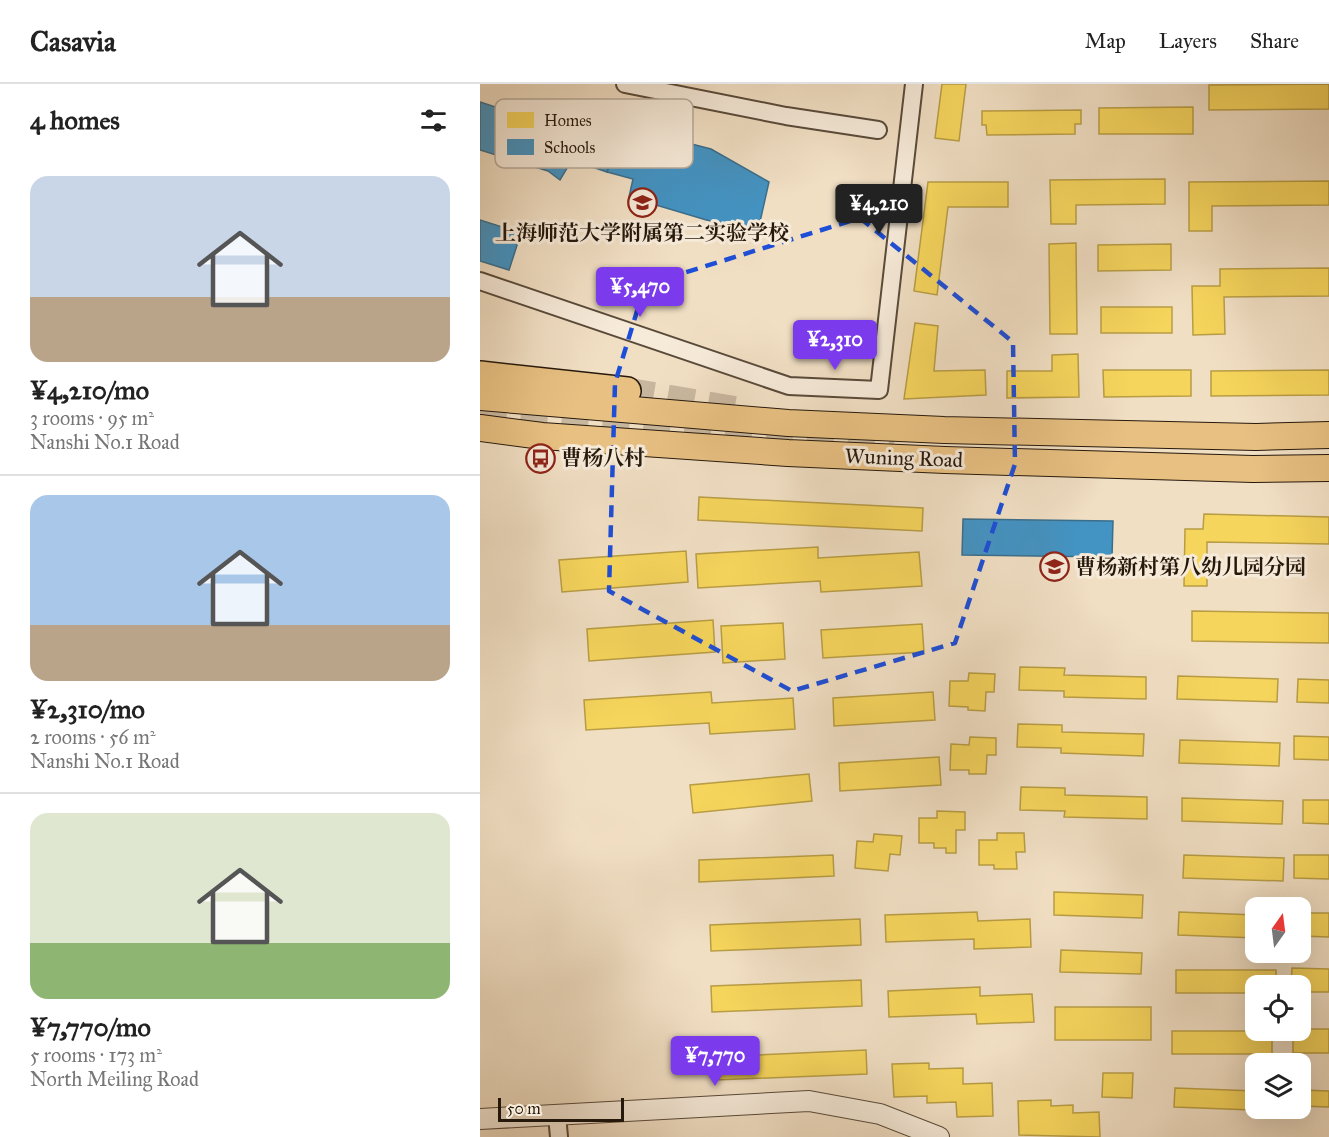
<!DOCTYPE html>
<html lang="en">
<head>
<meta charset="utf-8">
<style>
	body { margin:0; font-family:"IM FELL Great Primer","Noto Serif SC",serif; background:#f6f6f6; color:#222; height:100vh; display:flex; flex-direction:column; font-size:22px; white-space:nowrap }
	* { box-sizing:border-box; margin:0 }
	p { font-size:20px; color:#767676 }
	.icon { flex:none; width:33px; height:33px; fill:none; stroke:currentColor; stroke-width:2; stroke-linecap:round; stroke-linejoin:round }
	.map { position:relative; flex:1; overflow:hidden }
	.side { display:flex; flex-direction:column; background:#fff; width:480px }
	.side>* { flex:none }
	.needle { width:39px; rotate:14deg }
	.buttons { position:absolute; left:765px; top:813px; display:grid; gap:12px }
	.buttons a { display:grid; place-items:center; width:66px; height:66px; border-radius:12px; background:#fff; box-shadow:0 6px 24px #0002; font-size:30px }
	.scale { position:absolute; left:18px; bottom:15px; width:126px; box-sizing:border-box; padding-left:6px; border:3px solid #26190c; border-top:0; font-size:16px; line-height:21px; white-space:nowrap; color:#26190c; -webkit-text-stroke:4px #f6ead9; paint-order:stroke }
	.price { position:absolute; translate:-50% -51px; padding:0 14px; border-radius:6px; background:#7c3aed; color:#fff; font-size:20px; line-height:39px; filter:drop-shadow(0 2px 3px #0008) }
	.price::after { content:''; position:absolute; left:50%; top:36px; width:18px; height:14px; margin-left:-9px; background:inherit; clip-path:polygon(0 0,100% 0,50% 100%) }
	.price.selected { background:#222; color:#fff }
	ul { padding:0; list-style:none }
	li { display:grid; align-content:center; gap:12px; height:318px; padding:0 30px }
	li+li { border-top:2px solid #e0e0e0 }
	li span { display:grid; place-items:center; height:186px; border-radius:18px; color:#555 }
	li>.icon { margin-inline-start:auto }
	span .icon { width:108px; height:108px; fill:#fffc; stroke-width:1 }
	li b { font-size:26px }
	h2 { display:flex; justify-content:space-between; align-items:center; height:72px; padding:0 30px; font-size:26px }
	header { display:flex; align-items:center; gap:36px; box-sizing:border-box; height:84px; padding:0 30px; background:#fff; border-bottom:2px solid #e0e0e0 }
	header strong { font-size:28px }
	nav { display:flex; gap:33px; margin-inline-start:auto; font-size:21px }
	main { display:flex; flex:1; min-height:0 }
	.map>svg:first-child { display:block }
	.homes { fill:#f6d55c; stroke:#b89d44; stroke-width:1.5 }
	.schools { fill:#4393c3; stroke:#3a6e8c; stroke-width:1.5 }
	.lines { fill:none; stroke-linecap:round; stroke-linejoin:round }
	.trunk-tunnel { stroke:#c8b79f; stroke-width:27; stroke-dasharray:27 14; stroke-linecap:butt }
	.minor-casing { stroke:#594a3a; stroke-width:20 }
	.tertiary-casing { stroke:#594a3a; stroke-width:22 }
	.primary-casing { stroke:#26190c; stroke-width:28 }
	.trunk-casing { stroke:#26190c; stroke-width:30 }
	.minor { stroke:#f6ead9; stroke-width:16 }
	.tertiary { stroke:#f6ead9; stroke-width:20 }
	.primary { stroke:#e8c082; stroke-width:26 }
	.trunk { stroke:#e8c082; stroke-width:27 }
	.marked { fill:none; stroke:#1d4ed8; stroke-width:4.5; stroke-dasharray:12 8; stroke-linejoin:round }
	.labels { text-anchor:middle; stroke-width:6; stroke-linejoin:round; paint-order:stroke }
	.poi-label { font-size:21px; font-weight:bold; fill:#26190c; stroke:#f6ead9; text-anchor:start }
	.street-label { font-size:21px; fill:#26190c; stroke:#f6ead9 }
	.key { fill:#f6ead9; stroke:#b8ab9c; stroke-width:1.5 }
	.key-label { font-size:16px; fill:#26190c }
</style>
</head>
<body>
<header>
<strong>Casavia</strong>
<nav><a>Map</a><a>Layers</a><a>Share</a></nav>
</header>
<main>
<section class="side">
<h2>4 homes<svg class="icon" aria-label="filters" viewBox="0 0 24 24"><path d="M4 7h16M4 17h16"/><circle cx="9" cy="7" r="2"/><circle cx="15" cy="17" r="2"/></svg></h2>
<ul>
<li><span style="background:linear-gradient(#c9d6e8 65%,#b9a48a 0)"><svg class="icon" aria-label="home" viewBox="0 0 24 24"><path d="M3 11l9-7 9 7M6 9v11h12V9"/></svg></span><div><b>¥4,210/mo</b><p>3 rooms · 95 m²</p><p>Nanshi No.1 Road</p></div></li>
<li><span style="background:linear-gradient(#a9c7e8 70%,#b9a48a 0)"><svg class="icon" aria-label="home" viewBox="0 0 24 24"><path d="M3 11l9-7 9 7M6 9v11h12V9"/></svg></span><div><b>¥2,310/mo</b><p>2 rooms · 56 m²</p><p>Nanshi No.1 Road</p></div></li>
<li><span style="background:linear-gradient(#dfe7d0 70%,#8fb573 0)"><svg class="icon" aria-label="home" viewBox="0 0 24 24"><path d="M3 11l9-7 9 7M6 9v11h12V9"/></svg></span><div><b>¥7,770/mo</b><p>5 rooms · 173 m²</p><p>North Meiling Road</p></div></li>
</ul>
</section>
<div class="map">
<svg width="849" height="1053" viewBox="0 0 849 1053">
	<rect width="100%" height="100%" fill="#f1dfc4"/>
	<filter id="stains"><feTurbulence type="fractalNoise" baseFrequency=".00333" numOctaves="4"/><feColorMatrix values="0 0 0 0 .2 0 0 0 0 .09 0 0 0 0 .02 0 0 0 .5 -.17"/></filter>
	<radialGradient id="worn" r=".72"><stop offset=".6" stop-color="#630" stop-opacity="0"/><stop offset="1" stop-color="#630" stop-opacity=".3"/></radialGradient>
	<g class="homes">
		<path d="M462,0H486L479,57L455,54Z"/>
		<path d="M849,0V25L729,26V1Z"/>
		<path d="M713,23V50H619V24Z"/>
		<path d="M601,26V40H595V50L507,51L506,41H502V27Z"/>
		<path d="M685,95V120L596,121V140H571L570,96Z"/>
		<path d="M849,97V121L732,122V147H709V98Z"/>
		<path d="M448,98H528V123H468L457,211L434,207Z"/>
		<path d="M596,159L597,250H570L569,160Z"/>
		<path d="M691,160V186L618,187V161Z"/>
		<path d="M849,184V212L744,213L745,250L713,251L712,202H740V185Z"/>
		<rect x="621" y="223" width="71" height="26"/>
		<path d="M435,239L458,242L454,287L505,286L506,311L424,315Z"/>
		<path d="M598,270L599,313L527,314V287H572V271Z"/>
		<path d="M623,286H711V312L624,313Z"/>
		<path d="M849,286V311L731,312V287Z"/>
		<path d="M219,413L443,424L442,447L218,436Z"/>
		<path d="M724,430L849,433V460L727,458V502H704L705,445H723Z"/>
		<path d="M338,463V474L439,468L442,502L341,508L340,497L218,504L216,470Z"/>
		<path d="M206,467L208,498L82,508L79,476Z"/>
		<path d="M712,527L849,529V559L712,557Z"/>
		<path d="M233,536L235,568L109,577L107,545Z"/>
		<path d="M303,539L305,575L243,579L241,542Z"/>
		<path d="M442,540L444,568L343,574L341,546Z"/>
		<path d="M540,583L585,584L584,591L666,593V615L584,613V607L539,606Z"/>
		<path d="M489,589L515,590L514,608H506L505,627L488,626V623L469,622L470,597H488Z"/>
		<path d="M698,592L798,595L797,618L697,615Z"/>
		<path d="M818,595L849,596V619L817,618Z"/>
		<path d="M231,608L232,619L313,614L315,645L230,650L229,639L106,646L104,616Z"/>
		<path d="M453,608L455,636L354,642L353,614Z"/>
		<path d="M538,640L582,641V648L664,650L663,672L581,669V664L537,663Z"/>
		<path d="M814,652L849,653V676L814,675Z"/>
		<path d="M490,653L516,654V671H507L506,690H489V686H470L471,660L489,661Z"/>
		<path d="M700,656L800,659L799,682L699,679Z"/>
		<path d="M459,673L461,701L360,707L359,679Z"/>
		<path d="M329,690L332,717L213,729L210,701Z"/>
		<path d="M541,703L585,704V711L667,713V735L584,733L585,727L540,726Z"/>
		<path d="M702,714L803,717L802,740L702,737Z"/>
		<path d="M823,716H849V740L823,739Z"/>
		<path d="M457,727L485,728V746H476V769H466V764H454V759H439V734H457Z"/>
		<path d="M517,749H544L545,768H536L537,785H514V781H499V756H517Z"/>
		<path d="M394,750L422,752L420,771L410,770L408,787L375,784L377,757L393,758Z"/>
		<path d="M353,771L354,792L219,798V776Z"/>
		<path d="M704,771L804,774L803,797L703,794Z"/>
		<path d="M814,771H849V795L814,794Z"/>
		<path d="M574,808L663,811L662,834L574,831Z"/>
		<path d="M497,828L498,837L550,835L551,863L494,865V855L406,858L405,831Z"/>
		<path d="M699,828L776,831V854L698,851Z"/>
		<path d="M820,829H849V853L820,852Z"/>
		<path d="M380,835L381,861L231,867L230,841Z"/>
		<path d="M581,866L662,869L661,890L580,888Z"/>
		<path d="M812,884L849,885V908H820V902H811Z"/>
		<path d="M696,886H796V902H776V909H696Z"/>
		<path d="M381,896L382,922L232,928L231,902Z"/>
		<path d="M500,903V912L552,910L554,938L497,940L496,930L409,933L408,907Z"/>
		<rect x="575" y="923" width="96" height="33"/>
		<path d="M820,945H849V969H813V946Z"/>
		<rect x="692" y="947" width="100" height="23"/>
		<path d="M386,966L387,990L235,996L234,973Z"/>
		<path d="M449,979V985L483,984V1000L512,999L513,1032L477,1033L476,1018L447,1019V1012L414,1013L412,980Z"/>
		<path d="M623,989H653L652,1014L622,1013Z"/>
		<path d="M695,1004L776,1007V1024H797V1027L694,1023Z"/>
		<path d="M820,1006L849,1007V1023L820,1022Z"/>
		<path d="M571,1016V1022L593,1021V1029L619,1028L620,1053L539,1051L538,1017Z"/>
	</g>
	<g class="schools">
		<path d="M0,18L117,56L113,67L97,61L92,76L80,96L68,87L0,66Z"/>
		<path d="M138,52L196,56L231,65L289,98L277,151L149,113L153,95L127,88Z"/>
		<path d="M97,61L132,73L127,88L92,76Z"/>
		<path d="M0,136L41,149L29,186L0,177Z"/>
		<path d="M483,435L633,437L632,473L482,471Z"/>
	</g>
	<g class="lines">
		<g class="trunk-tunnel">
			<path d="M147,307L257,326"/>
			<path d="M0,327L414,362"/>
		</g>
		<defs>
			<g id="minor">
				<path d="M145,0L306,32L398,46"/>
				<path d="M0,197L309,302L399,306L434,0"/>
				<path d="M77,1031L79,1053"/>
			</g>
			<path id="tertiary" d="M0,1035L329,1017L400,1030L459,1053"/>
			<g id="primary">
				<path d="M0,313L308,339L464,346L776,353L849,351"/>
				<path d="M0,344L62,352L308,369L465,376L773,385L849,384"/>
			</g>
			<path id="trunk" d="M0,291L147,307"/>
		</defs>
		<use href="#minor" class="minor-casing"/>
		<use href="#tertiary" class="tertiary-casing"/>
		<use href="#primary" class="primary-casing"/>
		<use href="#trunk" class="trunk-casing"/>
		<use href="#minor" class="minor"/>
		<use href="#tertiary" class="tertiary"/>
		<use href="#primary" class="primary"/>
		<use href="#trunk" class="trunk"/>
	</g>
	<path class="marked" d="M380,134L533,258L535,380L475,559L312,607L129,507L135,299L165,201Z"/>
	<defs>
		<symbol id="school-ring" viewBox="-11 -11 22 22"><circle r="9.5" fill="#f6ead9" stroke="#8f2418" stroke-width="1.5"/><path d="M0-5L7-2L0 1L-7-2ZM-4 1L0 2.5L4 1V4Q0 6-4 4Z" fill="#8f2418"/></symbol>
		<symbol id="bus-ring" viewBox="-11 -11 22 22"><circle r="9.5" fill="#f6ead9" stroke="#8f2418" stroke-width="1.5"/><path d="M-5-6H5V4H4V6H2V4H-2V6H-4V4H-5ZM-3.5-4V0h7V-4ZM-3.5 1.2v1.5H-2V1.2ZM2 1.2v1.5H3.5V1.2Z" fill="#8f2418"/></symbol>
	</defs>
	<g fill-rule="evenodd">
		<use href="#school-ring" x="146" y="102" width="33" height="33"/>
		<use href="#bus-ring" x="44" y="358" width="33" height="33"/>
		<use href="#school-ring" x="558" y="466" width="33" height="33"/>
	</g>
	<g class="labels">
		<g class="poi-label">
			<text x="162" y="156" text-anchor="middle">上海师范大学附属第二实验学校</text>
			<text x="81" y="381">曹杨八村</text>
			<text x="595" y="490">曹杨新村第八幼儿园分园</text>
		</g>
		<g class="street-label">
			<text transform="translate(424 374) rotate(2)" y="7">Wuning Road</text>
		</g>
	</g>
	<rect x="15" y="15" width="198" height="69" rx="9" class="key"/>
	<rect x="27" y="28" width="27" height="16" fill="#f6d55c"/>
	<rect x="27" y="55" width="27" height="16" fill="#4393c3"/>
	<g class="key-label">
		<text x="64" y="42">Homes</text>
		<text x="64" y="69">Schools</text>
	</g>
	<rect width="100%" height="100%" filter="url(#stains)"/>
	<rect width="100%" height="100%" fill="url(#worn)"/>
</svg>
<div class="buttons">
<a><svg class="needle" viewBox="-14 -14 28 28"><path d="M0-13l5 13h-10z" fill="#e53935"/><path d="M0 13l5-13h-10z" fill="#767676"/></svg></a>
<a><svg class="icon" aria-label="locate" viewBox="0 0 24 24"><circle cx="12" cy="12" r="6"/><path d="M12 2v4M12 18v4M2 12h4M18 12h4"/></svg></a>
<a><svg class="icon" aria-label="layers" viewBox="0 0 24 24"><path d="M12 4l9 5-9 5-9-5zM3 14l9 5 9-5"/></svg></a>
</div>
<div class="scale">50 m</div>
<b class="price selected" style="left:399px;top:151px">¥4,210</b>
<b class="price" style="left:160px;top:234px">¥5,470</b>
<b class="price" style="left:355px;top:287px">¥2,310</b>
<b class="price" style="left:235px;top:1003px">¥7,770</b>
</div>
</main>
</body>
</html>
